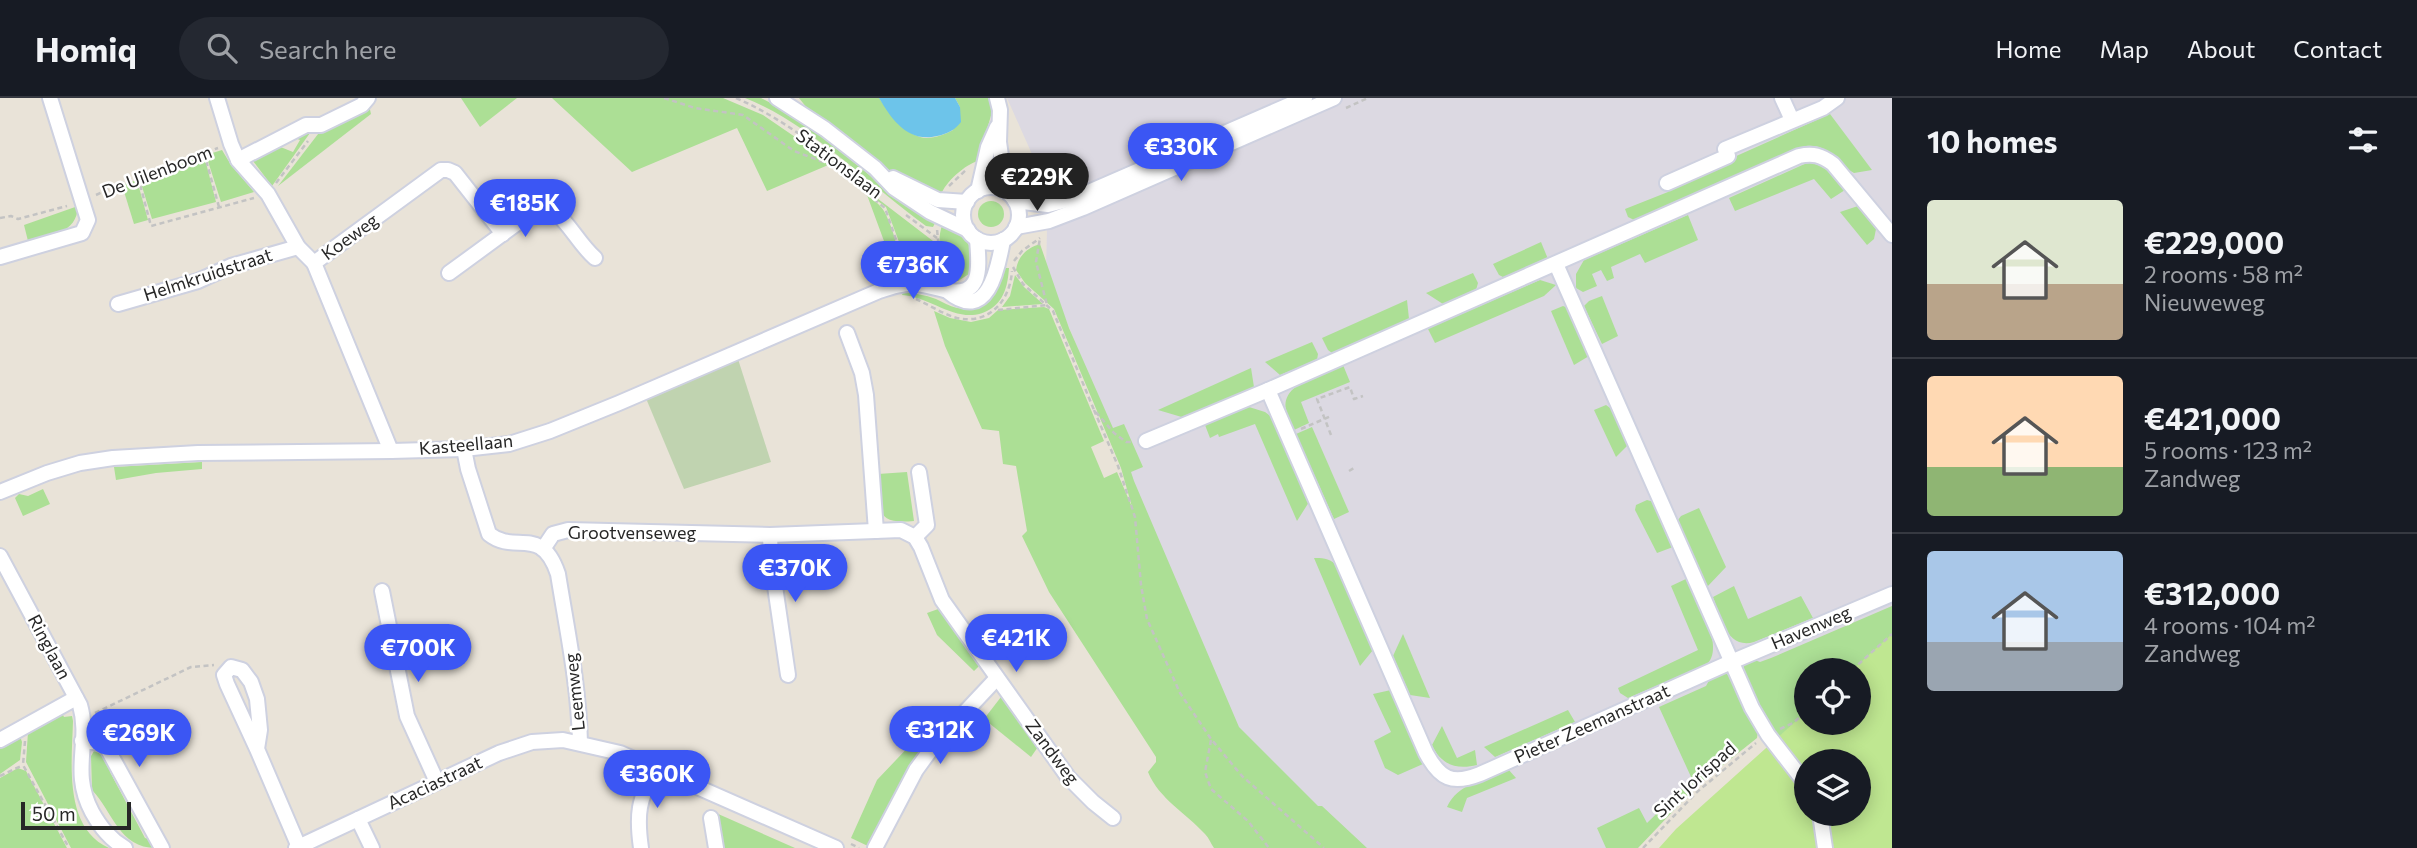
<!DOCTYPE html>
<html lang="en">
<head>
<meta charset="utf-8">
<style>
	body { margin:0; font-family:Commissioner,sans-serif; background:#242831; color:#f1f3f6; height:100vh; display:flex; flex-direction:column; font-size:26px; white-space:nowrap }
	* { box-sizing:border-box; margin:0 }
	p { font-size:23px; color:#9ea1a6 }
	.icon { flex:none; width:38px; height:38px; fill:none; stroke:currentColor; stroke-width:2; stroke-linecap:round; stroke-linejoin:round }
	.map { position:relative; flex:1; overflow:hidden }
	.sheet { display:flex; flex-direction:column; background:#171b24; width:525px }
	.sheet>* { flex:none }
	.fabs { position:absolute; left:1794px; top:560px; display:grid; gap:14px }
	.fabs a { display:grid; place-items:center; width:77px; height:77px; border-radius:50%; background:#171b24; box-shadow:0 4px 18px #0003; font-size:35px }
	.scale { position:absolute; left:21px; bottom:18px; width:110px; box-sizing:border-box; padding-left:7px; border:4px solid #272727; border-top:0; font-size:19px; line-height:24px; white-space:nowrap; color:#272727; -webkit-text-stroke:5px #fff; paint-order:stroke }
	.price { position:absolute; translate:-50% -60px; padding:0 16px; border-radius:24px; background:#3b56f4; color:#fff; font-size:23px; line-height:46px; filter:drop-shadow(0 2px 4px #0008) }
	.price::after { content:''; position:absolute; left:50%; top:42px; width:21px; height:16px; margin-left:-10px; background:inherit; clip-path:polygon(0 0,100% 0,50% 100%) }
	.price.on { background:#222; color:#fff }
	ul { padding:0; list-style:none }
	li { display:flex; align-items:center; gap:21px; height:175px; padding:0 35px }
	li+li { border-top:2px solid #363941 }
	li span { display:grid; place-items:center; flex:none; width:196px; height:140px; border-radius:7px; color:#555 }
	li>.icon { margin-inline-start:auto }
	span .icon { width:84px; height:84px; fill:#fffc; stroke-width:1 }
	li b { font-size:30px }
	h2 { display:flex; justify-content:space-between; align-items:center; height:84px; padding:0 35px; font-size:30px }
	header { display:flex; align-items:center; gap:42px; box-sizing:border-box; height:98px; padding:0 35px; background:#171b24; border-bottom:2px solid #363941 }
	header strong { font-size:33px }
	nav { display:flex; gap:38px; margin-inline-start:auto; font-size:24px }
	.search { width:490px; height:63px; background:#242831; display:flex; align-items:center; gap:18px; box-sizing:border-box; padding:0 24px; border-radius:38px; color:#9ea1a6; font-size:26px }
	main { display:flex; flex:1; min-height:0 }
	.map>svg:first-child { display:block }
	.industrial { fill:#dcd9e2 }
	.green { fill:#acdf95 }
	.cemetery { fill:#c0d3b0 }
	.pitch { fill:#bfe791; fill-rule:evenodd }
	.water { fill:#6dc4ea }
	.lines { fill:none; stroke-linecap:round; stroke-linejoin:round }
	.minor-casing { stroke:#ced1e0; stroke-width:18 }
	.path { stroke:#c3c3c3; stroke-width:2.5; stroke-dasharray:5 3.5; stroke-linecap:butt }
	.minor { stroke:#fff; stroke-width:14 }
	.labels { text-anchor:middle; stroke-width:5; stroke-linejoin:round; paint-order:stroke }
	.street-label { font-size:18px; fill:#272727; stroke:#fff }
</style>
</head>
<body>
<header>
<strong>Homiq</strong>
<div class="search"><svg class="icon" aria-label="search" viewBox="0 0 24 24"><circle cx="10" cy="10" r="6"/><path d="M15 15l6 6"/></svg>Search here</div>
<nav><a>Home</a><a>Map</a><a>About</a><a>Contact</a></nav>
</header>
<main>
<div class="map">
<svg width="1892" height="750" viewBox="0 0 1892 750">
	<rect width="100%" height="100%" fill="#e9e3d8"/>
	<path class="industrial" d="M1007,0H1892V514L1663,609L1694,685L1629,750H1355L1236,639L1046,173L1048,92Z"/>
	<g class="green">
		<path d="M461,0H517L480,29Z"/>
		<path d="M552,0H723L763,17L833,65L767,93L737,30L632,74Z"/>
		<path d="M745,0H761L790,15L831,45L899,102L901,101L936,123L933,129L926,128C870,87 809,25 745,0Z"/>
		<path d="M799,0H879C887,12 906,35 920,39C930,42 944,37 953,32L960,9L955,0H989L992,14L978,63C966,66 945,84 941,97L893,75L807,10Z"/>
		<path d="M369,7L371,16L278,88L325,27Z"/>
		<path d="M1830,16L1872,72L1854,75C1835,65 1831,46 1806,48L1636,123L1628,119L1625,111L1668,94L1667,89Z"/>
		<path d="M315,28L272,88L253,63L256,58L278,48L293,54L300,42L290,38Z"/>
		<path d="M222,52L231,67L254,94L221,104L206,57Z"/>
		<path d="M204,57L216,104L152,121L140,82Z"/>
		<path d="M1809,64L1824,69L1845,92L1831,101L1814,81L1735,113L1729,100Z"/>
		<path d="M137,82L148,122L134,126L122,87Z"/>
		<path d="M869,94L933,143L935,158L929,166L895,176L892,166L900,161L902,152L886,109L868,96Z"/>
		<path d="M867,97C871,101 877,104 881,109C888,116 899,149 898,159L891,162Z"/>
		<circle cx="991" cy="116" r="13"/>
		<path d="M78,108C77,136 50,137 28,143L24,127Z"/>
		<path d="M1858,108L1876,131L1874,141L1867,147L1840,114Z"/>
		<path d="M1688,117L1698,142L1645,165L1640,156L1611,169L1614,180L1607,183L1601,172L1592,176L1597,188L1583,194L1576,190V176L1584,162Z"/>
		<path d="M943,125C964,136 979,150 969,176L958,183L917,177C954,165 932,151 943,125Z"/>
		<path d="M1541,144L1548,161L1505,180L1499,177L1493,166Z"/>
		<path d="M1040,146L1069,230L1113,330L1124,326L1143,369L1131,374L1134,383L1239,629L1318,708H1322L1367,750H1214C1211,746 1209,740 1205,736C1186,715 1159,701 1148,674L1156,664V659L1049,494L1022,438L1027,433L1016,368L1003,366L999,333L982,331L945,248L934,213L950,220L971,224L989,220L998,212L1044,209L1049,211L1104,343L1091,349L1104,380L1117,374L1132,409L1121,370L1054,211L1025,185L1016,172C1018,158 1027,150 1040,146Z"/>
		<path d="M1003,170H1009C1008,185 1005,201 992,210C962,231 933,199 902,197L903,194C914,195 925,197 936,201C943,204 949,208 957,210C983,213 1000,194 1003,170Z"/>
		<path d="M1473,175L1478,185L1476,192L1443,206L1426,195Z"/>
		<path d="M1015,177L1024,189L1043,206L1002,209L1010,198Z"/>
		<path d="M1540,182L1556,187L1544,198L1435,245L1428,231L1431,229Z"/>
		<path d="M1602,198L1618,238L1602,246L1584,208L1589,203Z"/>
		<path d="M1407,202L1409,221L1332,255L1328,252L1322,240Z"/>
		<path d="M1563,208L1568,210L1589,258L1574,267L1551,213Z"/>
		<path d="M1312,244L1318,256L1317,262L1280,277L1265,264Z"/>
		<path d="M1343,267L1350,284L1301,304L1309,325L1294,332C1291,325 1287,318 1286,311C1281,285 1325,275 1343,267Z"/>
		<path d="M1251,270L1254,289L1185,320L1158,312Z"/>
		<path d="M1606,307L1613,312L1628,347L1616,359L1594,312Z"/>
		<path d="M1249,309L1265,314L1273,320L1309,404L1297,423L1255,326L1219,339L1218,336L1210,340L1205,327Z"/>
		<path d="M1312,329L1349,414L1334,421L1296,336Z"/>
		<path d="M202,364V371L156,375L116,382L114,369Z"/>
		<path d="M907,374L914,423C873,427 880,410 878,376Z"/>
		<path d="M43,391L50,406L23,418L15,400L19,396L28,398Z"/>
		<path d="M1647,402L1654,404L1673,449L1657,455L1635,412L1636,407Z"/>
		<path d="M1699,410L1726,469L1707,489L1678,422L1681,418Z"/>
		<path d="M1314,460C1321,460 1329,460 1335,466C1344,475 1366,536 1373,552L1360,568Z"/>
		<path d="M1688,480C1696,501 1727,550 1706,567L1628,600L1620,595L1618,590L1698,552L1671,488Z"/>
		<path d="M1734,488L1748,521L1801,498L1813,520L1754,544C1727,552 1720,518 1713,499Z"/>
		<path d="M1892,508V612L1858,572H1806V663C1796,655 1785,647 1776,637C1766,626 1741,582 1744,567L1752,561L1760,564L1771,560Z"/>
		<path d="M941,510L957,537L980,567L974,573L937,537L927,515Z"/>
		<path d="M1403,536L1430,600L1410,597L1393,558Z"/>
		<path d="M1724,574L1731,579L1758,633L1757,640L1698,687L1638,750H1606L1597,730L1639,710L1647,725L1692,681L1659,609L1706,588L1711,579Z"/>
		<path d="M1391,592L1423,666L1398,677L1385,670L1374,643L1391,634L1373,596Z"/>
		<path d="M1001,599L1040,646L1031,659L984,621Z"/>
		<path d="M1568,612L1575,624L1495,659L1484,649Z"/>
		<path d="M62,615L64,619L72,618L73,623C72,664 63,729 109,750H71L26,664L28,634Z"/>
		<path d="M1442,628L1457,660L1475,652L1477,667C1457,672 1441,667 1432,647Z"/>
		<path d="M20,638L22,644L20,662L0,676V649Z"/>
		<path d="M915,642L923,650L909,670L870,749L851,740L877,682Z"/>
		<path d="M94,653L101,656L105,655L112,667L110,674L145,740L153,742L156,750C119,750 113,714 92,692L91,658Z"/>
		<path d="M18,670L26,673L67,750H0V680Z"/>
		<path d="M1508,671L1516,680L1467,700L1462,714L1447,709C1457,686 1486,681 1508,671Z"/>
		<path d="M716,715L795,750H719Z"/>
	</g>
	<path class="cemetery" d="M737,258L771,364L684,391L645,298Z"/>
	<path class="pitch" d="M1892,536V750H1659L1676,731L1806,614V625H1858V572H1852ZM1806,663H1858V716H1806Z"/>
	<path class="water" d="M879,0H955L960,9L961,24C955,32 947,36 937,38C908,45 892,22 879,0Z"/>
	<g class="lines">
		<defs>
			<g id="minor">
				<path d="M217,0L231,46L238,62L268,96L298,149L314,165"/>
				<path d="M777,0L825,31L875,70L894,90L930,114L968,132"/>
				<path d="M997,0L1000,12L999,44L1006,93"/>
				<path d="M1782,0L1792,22"/>
				<path d="M238,62L306,27H321L362,7L368,0"/>
				<path d="M893,80L938,102L967,104"/>
				<path d="M1667,85L1728,58L1725,51L1823,10L1837,0"/>
				<circle cx="991" cy="117" r="28"/>
				<path d="M978,93L988,49L997,29"/>
				<path d="M1015,103L1048,107L1075,100L1305,0"/>
				<path d="M1016,129L1049,123L1083,110L1334,0"/>
				<path d="M0,159L82,135L88,122L50,0"/>
				<path d="M1556,166L1752,610L1768,637L1806,686"/>
				<path d="M449,175L538,110C544,110 549,109 554,113C570,126 579,146 595,160"/>
				<path d="M947,193C987,227 998,171 1003,142"/>
				<path d="M118,206L198,183L231,168L298,149"/>
				<path d="M847,235L862,275L866,297L876,433"/>
				<path d="M1268,292L1426,655C1440,681 1452,687 1480,676L1731,564L1892,496"/>
				<path d="M1146,343L1268,292L1799,58C1813,55 1821,57 1833,66L1892,137"/>
				<path d="M464,351L468,371L489,436C515,457 541,426 558,476C567,532 579,588 580,645"/>
				<path d="M391,353L314,165L441,72H448L455,75L503,136"/>
				<path d="M0,394L47,375L80,365L113,360L198,355L391,353L464,351L509,346L550,333L619,305L879,193C891,189 903,185 917,186C926,187 935,190 944,192C984,201 979,168 977,141"/>
				<path d="M770,437L771,461L788,577"/>
				<path d="M915,439L927,427L919,374"/>
				<path d="M543,451L553,436L568,432L770,437L901,432L915,439L921,449L942,502L1068,679L1093,704L1113,720"/>
				<path d="M0,458L80,607C91,645 70,673 92,714C101,730 110,741 125,750"/>
				<path d="M382,493L407,618L437,684"/>
				<path d="M0,642L76,600"/>
				<path d="M82,643L101,645L107,650L162,750"/>
				<path d="M257,651L227,586L224,577L231,569L242,572L251,584L257,601L260,632L257,651L299,749"/>
				<path d="M1820,716L1825,750"/>
				<path d="M711,720L716,750"/>
				<path d="M358,721L372,750"/>
				<path d="M296,750L499,655L532,644L563,642L620,655L836,750"/>
				<path d="M641,750C636,715 639,703 654,671"/>
				<path d="M875,750L916,672L935,646L997,580"/>
			</g>
		</defs>
		<use href="#minor" class="minor-casing"/>
		<g class="path">
			<path d="M664,0L695,10L743,17L794,53L831,67L885,110L900,153L898,160L890,165L891,175"/>
			<path d="M736,0C789,23 833,61 878,96"/>
			<path d="M1346,10L1368,0"/>
			<path d="M204,55L219,109"/>
			<path d="M1019,75L1033,91"/>
			<path d="M138,79L151,128L254,100"/>
			<path d="M276,85L308,43"/>
			<path d="M949,88L967,71"/>
			<path d="M96,97L121,85L218,50"/>
			<path d="M906,117L937,140"/>
			<path d="M0,120L11,118L18,121L67,108"/>
			<path d="M939,146L963,160"/>
			<path d="M1014,163L1022,153L1040,140"/>
			<path d="M1013,169L1023,186L1053,213L1094,312L1114,335L1126,344H1134"/>
			<path d="M923,172L937,162L939,153L937,131"/>
			<path d="M916,201C929,207 943,216 957,220C989,227 1010,203 1012,173"/>
			<path d="M998,212L1047,207L1036,164L1040,140"/>
			<path d="M1094,312L1118,368L1135,419L1141,487L1147,521L1180,595L1211,641L1242,678L1324,750"/>
			<path d="M1301,331L1331,318"/>
			<path d="M1331,337L1317,301L1350,289L1354,301L1363,298"/>
			<path d="M1349,373L1354,370"/>
			<path d="M1852,572L1892,536"/>
			<path d="M95,615L191,569L214,567"/>
			<path d="M1780,631L1793,625L1806,614"/>
			<path d="M1211,642L1205,674L1211,691L1248,723L1269,750"/>
			<path d="M25,643L23,667L69,750"/>
			<path d="M0,678L23,667"/>
			<path d="M851,746L859,750"/>
			<path d="M1643,750L1697,694L1756,645"/>
		</g>
		<use href="#minor" class="minor"/>
	</g>
	<g class="labels">
		<g class="street-label">
			<text transform="translate(839 66) rotate(37)" y="6">Stationslaan</text>
			<text transform="translate(157 74) rotate(-21)" y="6">De Uilenboom</text>
			<text transform="translate(350 139) rotate(-36)" y="6">Koeweg</text>
			<text transform="translate(208 177) rotate(-18)" y="6">Helmkruidstraat</text>
			<text transform="translate(466 347) rotate(-5)" y="6">Kasteellaan</text>
			<text x="632" y="441">Grootvenseweg</text>
			<text transform="translate(1811 530) rotate(-23)" y="6">Havenweg</text>
			<text transform="translate(49 549) rotate(62)" y="6">Ringlaan</text>
			<text transform="translate(575 594) rotate(-96)" y="6">Leemweg</text>
			<text transform="translate(1592 626) rotate(-24)" y="6">Pieter Zeemanstraat</text>
			<text transform="translate(1052 654) rotate(53)" y="6">Zandweg</text>
			<text transform="translate(1695 682) rotate(-42)" y="6">Sint Jorispad</text>
			<text transform="translate(435 685) rotate(-25)" y="6">Acaciastraat</text>
		</g>
	</g>
</svg>
<div class="fabs">
<a><svg class="icon" aria-label="locate" viewBox="0 0 24 24"><circle cx="12" cy="12" r="6"/><path d="M12 2v4M12 18v4M2 12h4M18 12h4"/></svg></a>
<a><svg class="icon" aria-label="layers" viewBox="0 0 24 24"><path d="M12 4l9 5-9 5-9-5zM3 14l9 5 9-5"/></svg></a>
</div>
<div class="scale">50 m</div>
<b class="price" style="left:1181px;top:85px">€330K</b>
<b class="price on" style="left:1037px;top:115px">€229K</b>
<b class="price" style="left:525px;top:141px">€185K</b>
<b class="price" style="left:913px;top:203px">€736K</b>
<b class="price" style="left:795px;top:506px">€370K</b>
<b class="price" style="left:1016px;top:576px">€421K</b>
<b class="price" style="left:418px;top:586px">€700K</b>
<b class="price" style="left:940px;top:668px">€312K</b>
<b class="price" style="left:139px;top:671px">€269K</b>
<b class="price" style="left:657px;top:712px">€360K</b>
</div>
<section class="sheet">
<h2>10 homes<svg class="icon" aria-label="filters" viewBox="0 0 24 24"><path d="M4 7h16M4 17h16"/><circle cx="9" cy="7" r="2"/><circle cx="15" cy="17" r="2"/></svg></h2>
<ul>
<li><span style="background:linear-gradient(#dfe7d0 60%,#b9a48a 0)"><svg class="icon" aria-label="home" viewBox="0 0 24 24"><path d="M3 11l9-7 9 7M6 9v11h12V9"/></svg></span><div><b>€229,000</b><p>2 rooms · 58 m²</p><p>Nieuweweg</p></div></li>
<li><span style="background:linear-gradient(#ffd9b3 65%,#8fb573 0)"><svg class="icon" aria-label="home" viewBox="0 0 24 24"><path d="M3 11l9-7 9 7M6 9v11h12V9"/></svg></span><div><b>€421,000</b><p>5 rooms · 123 m²</p><p>Zandweg</p></div></li>
<li><span style="background:linear-gradient(#a9c7e8 65%,#9aa5b1 0)"><svg class="icon" aria-label="home" viewBox="0 0 24 24"><path d="M3 11l9-7 9 7M6 9v11h12V9"/></svg></span><div><b>€312,000</b><p>4 rooms · 104 m²</p><p>Zandweg</p></div></li>
</ul>
</section>
</main>
</body>
</html>
